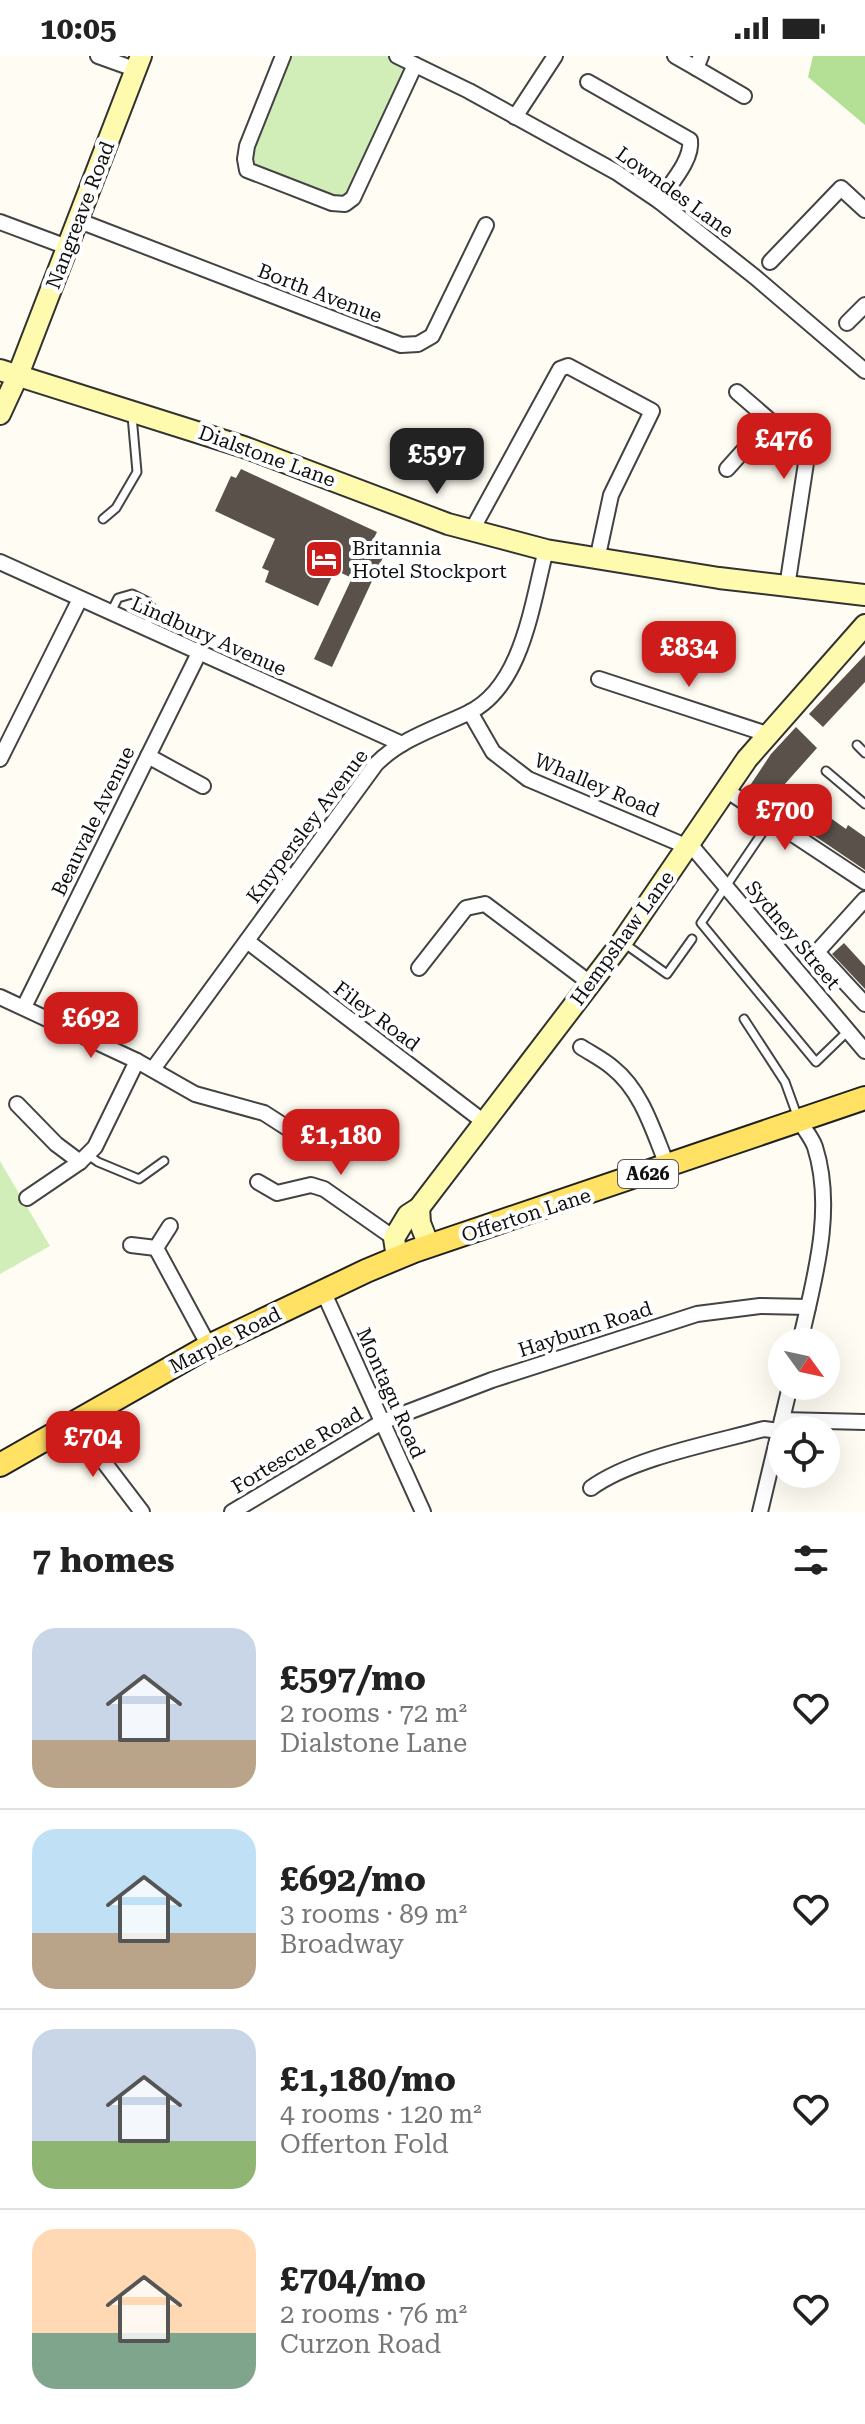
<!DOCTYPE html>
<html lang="en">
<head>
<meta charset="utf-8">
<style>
	body { margin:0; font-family:"Roboto Serif",serif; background:#f6f6f6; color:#222; height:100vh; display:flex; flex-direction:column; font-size:30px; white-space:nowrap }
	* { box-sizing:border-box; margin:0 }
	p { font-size:26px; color:#767676 }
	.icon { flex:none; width:44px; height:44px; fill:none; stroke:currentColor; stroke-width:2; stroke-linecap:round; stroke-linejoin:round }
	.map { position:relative; height:1456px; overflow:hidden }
	.sheet { display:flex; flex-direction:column; background:#fff; flex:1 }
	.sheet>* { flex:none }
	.needle { width:52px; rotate:123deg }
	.fabs { position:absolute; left:768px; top:1272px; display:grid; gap:16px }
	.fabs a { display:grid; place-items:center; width:72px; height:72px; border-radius:50%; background:#fff; box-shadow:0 8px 32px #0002; font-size:40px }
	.price { position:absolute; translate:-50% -68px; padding:0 18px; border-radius:16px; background:#cd1c1a; color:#fff; font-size:26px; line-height:52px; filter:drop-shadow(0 2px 4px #0008) }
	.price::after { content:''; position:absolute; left:50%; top:48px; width:24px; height:18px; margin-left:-12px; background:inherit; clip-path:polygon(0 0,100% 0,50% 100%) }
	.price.current { background:#222; color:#fff }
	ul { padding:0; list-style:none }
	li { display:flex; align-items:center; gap:24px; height:200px; padding:0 32px }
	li+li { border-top:2px solid #e0e0e0 }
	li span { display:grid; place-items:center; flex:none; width:224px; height:160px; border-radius:24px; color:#555 }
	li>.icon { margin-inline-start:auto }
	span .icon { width:96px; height:96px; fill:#fffc; stroke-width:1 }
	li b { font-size:34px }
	h2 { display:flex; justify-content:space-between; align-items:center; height:96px; padding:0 32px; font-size:34px }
	.status { display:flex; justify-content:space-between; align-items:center; height:56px; padding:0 40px; background:#fff; direction:ltr }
	.status svg { height:22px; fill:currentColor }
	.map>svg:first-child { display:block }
	.green { fill:#d1eeb8 }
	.forest { fill:#b3e095 }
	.building { fill:#5a514b }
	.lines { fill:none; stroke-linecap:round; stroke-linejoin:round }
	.lane-casing { stroke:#434343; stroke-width:11 }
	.street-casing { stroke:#434343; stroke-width:18 }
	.secondary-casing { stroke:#323232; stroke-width:24 }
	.primary-casing { stroke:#212121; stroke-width:26 }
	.lane { stroke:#fff; stroke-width:7 }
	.street { stroke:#fff; stroke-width:14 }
	.secondary { stroke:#fffbae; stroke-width:20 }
	.primary { stroke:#ffe263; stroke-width:22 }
	.labels { text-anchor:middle; stroke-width:8; stroke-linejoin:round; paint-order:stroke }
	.shield { fill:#fff; stroke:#585858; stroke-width:2 }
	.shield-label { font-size:18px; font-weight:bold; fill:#101010 }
	.street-label { font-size:20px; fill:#101010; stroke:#fff }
	.poi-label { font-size:20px; fill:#101010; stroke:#fff; text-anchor:start }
</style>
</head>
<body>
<div class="status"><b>10:05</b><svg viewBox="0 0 49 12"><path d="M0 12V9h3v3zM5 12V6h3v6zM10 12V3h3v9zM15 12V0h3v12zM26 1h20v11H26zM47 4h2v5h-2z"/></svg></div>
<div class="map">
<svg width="865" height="1456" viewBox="0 0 865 1456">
	<rect width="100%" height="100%" fill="#fffdf3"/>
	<g class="green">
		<path d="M283,0H397L415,9L345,148L247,114Z"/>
		<path d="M0,1105L50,1190L0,1218Z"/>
	</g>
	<path class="forest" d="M813,0H865V69L808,21Z"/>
	<g class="building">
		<path d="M241,413L377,476L371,488L386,495L332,611L314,603L352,522L335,514L318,550L265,526L269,515L262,512L275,483L215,455L231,420L236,422Z"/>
		<path d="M865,599V626L823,671L809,658Z"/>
		<path d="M796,671L817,692L784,729L846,773L848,769L865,781V814L747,734L771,698Z"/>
		<path d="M844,887L865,910V933L832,898Z"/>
	</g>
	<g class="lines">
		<defs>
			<g id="lane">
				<path d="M103,463L116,452L137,416L132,360"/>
				<path d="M111,556L118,542L132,538L148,546L153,554L145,573"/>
				<path d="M857,689L865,697"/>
				<path d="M826,715L865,748"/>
				<path d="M771,764L701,867L816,1006L848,975"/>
				<path d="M625,888L667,918L692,883"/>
				<path d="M744,963L785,1026L798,1062"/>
				<path d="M315,1074L325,1066L335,1062L351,1068"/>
				<path d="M88,1099L98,1106L139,1123L164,1105"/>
			</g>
			<g id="street">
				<path d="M98,0L137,14"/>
				<path d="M283,0L247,90L245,103L247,114L332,147L345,148L353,142L415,9"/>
				<path d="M397,0L469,35L616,116L659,145L755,221L865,315"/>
				<path d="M675,0L696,12"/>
				<path d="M701,0L696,12L744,40"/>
				<path d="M588,26L690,84C693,104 669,129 659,145"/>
				<path d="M515,61L555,0"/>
				<path d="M77,164L401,289L418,288L432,280L486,169"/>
				<path d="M0,166L67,191"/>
				<path d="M770,206L841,132L865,154"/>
				<path d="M847,267L865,249"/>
				<path d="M737,336L804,394L806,407L787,531"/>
				<path d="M727,413L770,365"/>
				<path d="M472,474L560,313L568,310L652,355L611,439L597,504"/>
				<path d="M0,506L402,688"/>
				<path d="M599,623L767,678"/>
				<path d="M470,656L493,696L528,723L695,794L865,995"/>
				<path d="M148,700L203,730"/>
				<path d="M0,703L80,543"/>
				<path d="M726,734L865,826"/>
				<path d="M865,843L817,896L865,948"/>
				<path d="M247,885L484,1066"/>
				<path d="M419,912L466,852L485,848L590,927"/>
				<path d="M0,941L137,1005L195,1038L264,1057L306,1084"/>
				<path d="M24,951L199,597"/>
				<path d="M581,991C592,998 604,1004 613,1012C643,1036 654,1078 668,1111"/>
				<path d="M153,1013L376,708C402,682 437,672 468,657C523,631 532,546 546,494"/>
				<path d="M17,1048L56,1088L80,1106"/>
				<path d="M799,1064C804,1073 812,1082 815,1091C835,1154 814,1224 800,1286"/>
				<path d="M258,1126L277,1137L311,1129L324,1133L394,1182"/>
				<path d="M27,1142L80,1106L95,1091L137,1005"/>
				<path d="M131,1189L156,1192L170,1170"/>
				<path d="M156,1192L209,1290"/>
				<path d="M323,1235L423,1456"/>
				<path d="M782,1364L865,1366"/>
				<path d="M75,1368L142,1456"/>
				<path d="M591,1432C632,1402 713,1387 764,1373L779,1375"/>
				<path d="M232,1456L382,1366L492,1324L697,1258L760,1250L808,1251"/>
				<path d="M760,1456L790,1330"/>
			</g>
			<g id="secondary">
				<path d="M0,314L244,391L448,468L546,494L719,522L865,539"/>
				<path d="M0,358L18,319L141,0"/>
				<path d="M419,1152L420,1167L429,1190"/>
				<path d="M397,1202L394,1182L408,1159L419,1152L622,886L747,703L865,569"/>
			</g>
			<path id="primary" d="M0,1409L209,1290L366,1215L414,1195L865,1042"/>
		</defs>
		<use href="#lane" class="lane-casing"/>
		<use href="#street" class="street-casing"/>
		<use href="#secondary" class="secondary-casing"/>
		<use href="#primary" class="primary-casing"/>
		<use href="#lane" class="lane"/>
		<use href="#street" class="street"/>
		<use href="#secondary" class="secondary"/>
		<use href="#primary" class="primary"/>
	</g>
	<defs>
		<symbol id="hotel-square" viewBox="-11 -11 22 22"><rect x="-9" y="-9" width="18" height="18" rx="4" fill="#cd1c1a" stroke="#fff"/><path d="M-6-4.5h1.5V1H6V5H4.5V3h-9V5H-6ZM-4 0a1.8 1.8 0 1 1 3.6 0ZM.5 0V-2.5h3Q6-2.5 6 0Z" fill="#fff"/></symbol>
	</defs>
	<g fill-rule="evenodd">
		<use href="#hotel-square" x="302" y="481" width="44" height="44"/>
	</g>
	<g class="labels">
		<rect class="shield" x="618" y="1104" width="60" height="28" rx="6"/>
		<g class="shield-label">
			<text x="648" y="1124">A626</text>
		</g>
		<g class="street-label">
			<text transform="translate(675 136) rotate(36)" y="7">Lowndes Lane</text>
			<text transform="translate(80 159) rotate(-69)" y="7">Nangreave Road</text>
			<text transform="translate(320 237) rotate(21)" y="7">Borth Avenue</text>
			<text transform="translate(267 400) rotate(20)" y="7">Dialstone Lane</text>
			<text transform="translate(209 580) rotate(24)" y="7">Lindbury Avenue</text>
			<text transform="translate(597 729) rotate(23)" y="7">Whalley Road</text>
			<text transform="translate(93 765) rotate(-64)" y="7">Beauvale Avenue</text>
			<text transform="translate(307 770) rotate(-53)" y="7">Knypersley Avenue</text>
			<text transform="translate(793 879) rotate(50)" y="7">Sydney Street</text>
			<text transform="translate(622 882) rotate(-54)" y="7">Hempshaw Lane</text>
			<text transform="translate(377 960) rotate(37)" y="7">Filey Road</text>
			<text transform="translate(526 1159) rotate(-18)" y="7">Offerton Lane</text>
			<text transform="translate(585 1273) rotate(-18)" y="7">Hayburn Road</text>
			<text transform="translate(225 1284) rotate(-27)" y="7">Marple Road</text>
			<text transform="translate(391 1337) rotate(66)" y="7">Montagu Road</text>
			<text transform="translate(297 1394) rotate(-31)" y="7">Fortescue Road</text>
		</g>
		<g class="poi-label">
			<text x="352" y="499">Britannia<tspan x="352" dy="23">Hotel Stockport</tspan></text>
		</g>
	</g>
</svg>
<div class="fabs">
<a><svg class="needle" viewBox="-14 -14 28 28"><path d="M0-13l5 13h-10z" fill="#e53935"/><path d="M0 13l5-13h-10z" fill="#767676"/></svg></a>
<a><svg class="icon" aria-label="locate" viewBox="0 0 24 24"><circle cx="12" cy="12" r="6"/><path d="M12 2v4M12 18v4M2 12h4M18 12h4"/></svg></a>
</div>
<b class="price" style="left:784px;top:425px">£476</b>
<b class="price current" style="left:437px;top:440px">£597</b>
<b class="price" style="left:689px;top:633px">£834</b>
<b class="price" style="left:785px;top:796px">£700</b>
<b class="price" style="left:91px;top:1004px">£692</b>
<b class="price" style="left:341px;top:1121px">£1,180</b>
<b class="price" style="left:93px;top:1423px">£704</b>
</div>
<section class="sheet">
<h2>7 homes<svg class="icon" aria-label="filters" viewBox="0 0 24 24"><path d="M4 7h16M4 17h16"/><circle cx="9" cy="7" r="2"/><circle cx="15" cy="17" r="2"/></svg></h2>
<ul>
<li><span style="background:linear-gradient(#c9d6e8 70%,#b9a48a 0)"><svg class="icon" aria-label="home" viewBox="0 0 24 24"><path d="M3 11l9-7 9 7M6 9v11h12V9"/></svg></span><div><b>£597/mo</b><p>2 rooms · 72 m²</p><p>Dialstone Lane</p></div><svg class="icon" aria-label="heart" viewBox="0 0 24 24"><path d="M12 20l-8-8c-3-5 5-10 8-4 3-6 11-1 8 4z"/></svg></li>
<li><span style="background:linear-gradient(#bfe0f5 65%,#b9a48a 0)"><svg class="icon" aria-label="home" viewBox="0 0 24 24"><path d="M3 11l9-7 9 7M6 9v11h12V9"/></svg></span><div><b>£692/mo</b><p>3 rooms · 89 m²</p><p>Broadway</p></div><svg class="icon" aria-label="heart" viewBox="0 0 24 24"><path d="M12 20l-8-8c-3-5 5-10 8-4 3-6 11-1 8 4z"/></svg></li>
<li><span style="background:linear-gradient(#c9d6e8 70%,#8fb573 0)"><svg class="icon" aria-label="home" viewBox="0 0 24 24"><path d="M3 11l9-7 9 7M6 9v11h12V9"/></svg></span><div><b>£1,180/mo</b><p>4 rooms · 120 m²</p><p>Offerton Fold</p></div><svg class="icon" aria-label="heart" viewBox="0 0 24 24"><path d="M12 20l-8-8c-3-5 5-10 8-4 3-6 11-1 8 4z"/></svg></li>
<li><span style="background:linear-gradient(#ffd9b3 65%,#7fa58c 0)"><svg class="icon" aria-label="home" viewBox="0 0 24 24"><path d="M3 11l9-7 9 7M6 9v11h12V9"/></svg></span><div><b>£704/mo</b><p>2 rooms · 76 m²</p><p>Curzon Road</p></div><svg class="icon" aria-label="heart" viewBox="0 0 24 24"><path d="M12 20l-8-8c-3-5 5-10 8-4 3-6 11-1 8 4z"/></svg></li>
</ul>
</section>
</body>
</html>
